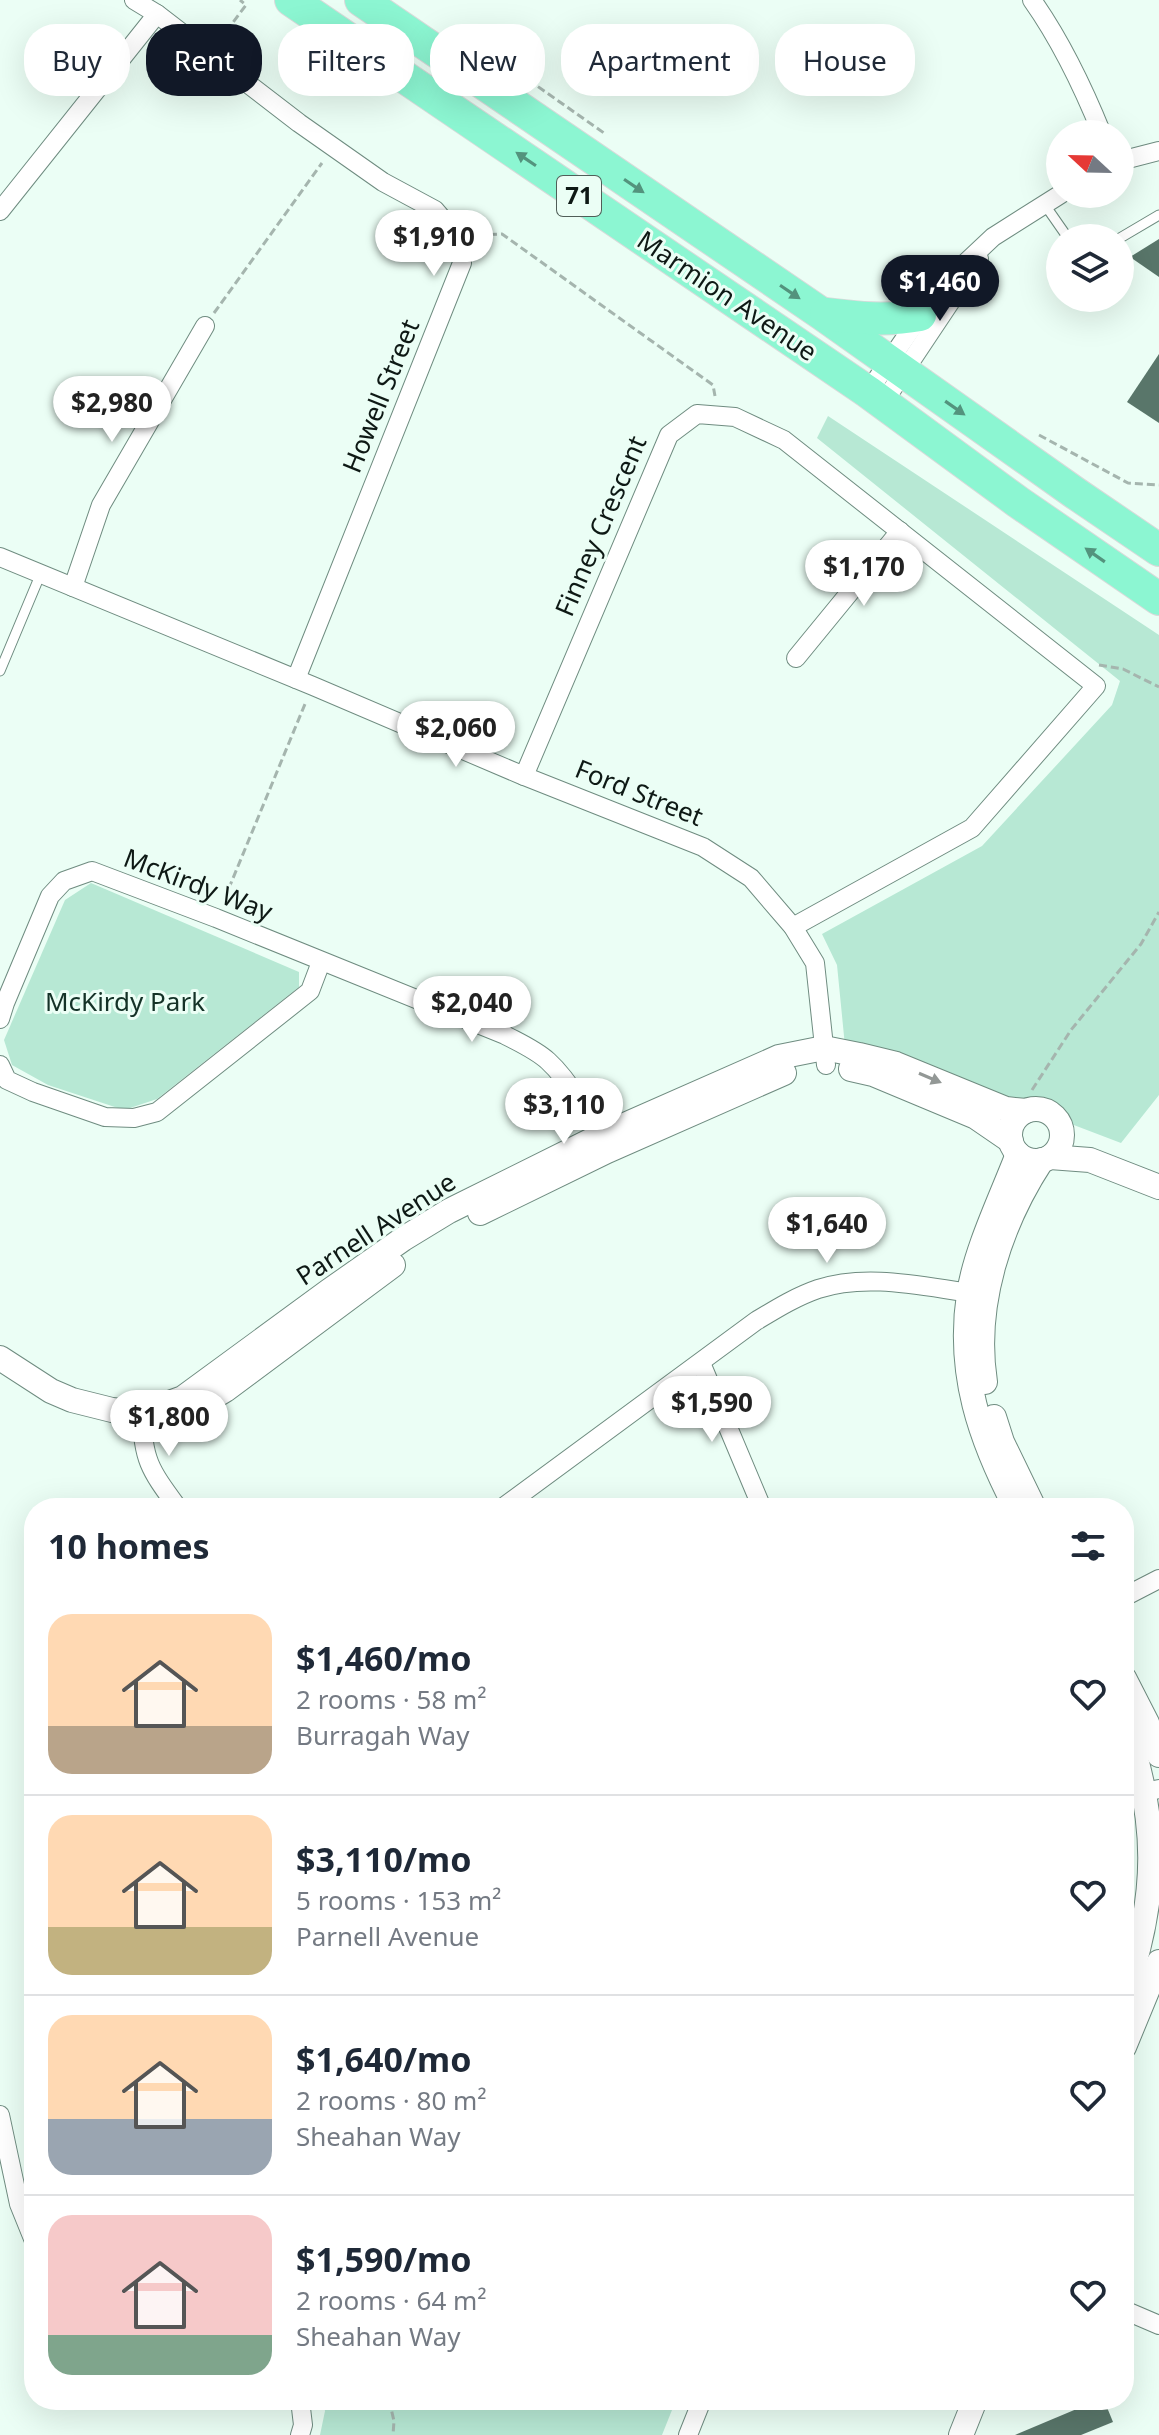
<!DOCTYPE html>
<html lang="en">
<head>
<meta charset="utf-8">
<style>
	body { margin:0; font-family:"Noto Sans",sans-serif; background:#f6f6f7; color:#1f2937; height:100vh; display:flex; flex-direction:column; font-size:30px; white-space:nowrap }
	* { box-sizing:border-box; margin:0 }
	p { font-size:26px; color:#747a83 }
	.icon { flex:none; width:44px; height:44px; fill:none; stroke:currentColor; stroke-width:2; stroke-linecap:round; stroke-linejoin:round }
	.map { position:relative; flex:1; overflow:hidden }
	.sheet { position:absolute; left:24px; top:1498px; width:1110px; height:912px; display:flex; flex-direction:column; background:#fff; border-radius:32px; box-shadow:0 8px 32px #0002 }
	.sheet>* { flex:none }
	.guide { position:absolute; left:24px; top:24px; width:1112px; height:72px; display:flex; gap:16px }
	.needle { width:52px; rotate:292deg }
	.tools { position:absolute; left:1046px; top:120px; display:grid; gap:16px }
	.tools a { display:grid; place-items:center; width:88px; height:88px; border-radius:50%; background:#fff; box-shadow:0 8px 32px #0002; font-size:40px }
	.price { position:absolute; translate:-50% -68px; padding:0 18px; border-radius:28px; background:#fff; color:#222; font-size:26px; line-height:52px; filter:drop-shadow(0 2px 4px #0008) }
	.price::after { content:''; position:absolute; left:50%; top:48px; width:24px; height:18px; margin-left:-12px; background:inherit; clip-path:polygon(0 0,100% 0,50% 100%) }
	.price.current { background:#111827; color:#fff }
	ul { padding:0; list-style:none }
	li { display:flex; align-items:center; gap:24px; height:200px; padding:0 24px }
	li+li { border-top:2px solid #e0e1e3 }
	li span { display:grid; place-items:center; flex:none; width:224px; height:160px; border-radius:24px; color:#555 }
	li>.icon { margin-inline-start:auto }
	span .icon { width:96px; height:96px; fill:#fffc; stroke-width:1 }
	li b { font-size:34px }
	h2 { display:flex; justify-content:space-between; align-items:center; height:96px; padding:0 24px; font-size:34px }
	.chip { padding:0 28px; border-radius:32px; background:#fff; box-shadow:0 8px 32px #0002; font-size:28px; line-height:72px }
	.chip.current { background:#111827; color:#fff }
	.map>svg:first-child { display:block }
	.green { fill:#b7e8d4 }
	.building { fill:#59766a }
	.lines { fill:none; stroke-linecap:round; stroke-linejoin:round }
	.service-casing { stroke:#6f8c80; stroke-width:11 }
	.minor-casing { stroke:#6f8c80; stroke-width:20 }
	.tertiary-casing { stroke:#6f8c80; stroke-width:26 }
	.trunk-casing { stroke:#d8dada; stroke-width:34 }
	.path { stroke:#a5b5ae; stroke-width:3; stroke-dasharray:8 4; stroke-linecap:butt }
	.service { stroke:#fff; stroke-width:9 }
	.minor { stroke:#fff; stroke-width:18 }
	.tertiary { stroke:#fff; stroke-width:24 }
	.trunk { stroke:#8cf6d2; stroke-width:32 }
	.oneway { fill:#53937d }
	.oneway2 { fill:#939896 }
	.labels { text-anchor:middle; stroke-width:6; stroke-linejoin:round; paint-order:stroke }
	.shield { fill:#ebfef5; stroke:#505e58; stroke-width:2 }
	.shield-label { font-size:24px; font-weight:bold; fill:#0e1915 }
	.street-label { font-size:26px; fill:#0e1915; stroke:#ebfef5 }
	.park-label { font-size:26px; fill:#143227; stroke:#ebfef5 }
</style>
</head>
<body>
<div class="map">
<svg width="1159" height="2435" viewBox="0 0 1159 2435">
	<rect width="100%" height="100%" fill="#ebfef5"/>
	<g class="green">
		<path d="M828,416L1159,635V1095L1121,1143L888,1054L845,1046L837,965L822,934L982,846L1112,705L1120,681L817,438Z"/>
		<path d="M91,883L299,972V987L157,1099L124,1110L48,1085L12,1065L4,1040L65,900Z"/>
		<path d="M323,2400H676L662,2435H320L325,2411Z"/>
	</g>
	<g class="building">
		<path d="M1159,239V277L1130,257Z"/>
		<path d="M1159,354V423L1127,402Z"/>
		<path d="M1098,2400H1104L1113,2422L1081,2435H1015Z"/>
	</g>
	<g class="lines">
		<defs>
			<g id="service">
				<path d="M1045,205L1068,238"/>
				<path d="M1120,238L1159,215"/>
				<path d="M0,671L41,573"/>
			</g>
			<g id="minor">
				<path d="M134,0L157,14L299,123L383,182L435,210L458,237L462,263L296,679"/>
				<path d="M1032,0C1061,41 1083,87 1102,134"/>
				<path d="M1120,161L1159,151"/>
				<path d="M0,211L157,14"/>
				<path d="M868,392L941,286L993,237L1061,194"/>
				<path d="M883,403L979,259"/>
				<path d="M0,557L313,686L524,776L703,847L751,878L793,927L815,963L826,1065"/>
				<path d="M73,587L101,505L205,326"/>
				<path d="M796,658L900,531"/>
				<path d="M524,776L669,435L697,414L735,417L784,440L1096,686L972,828L793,927"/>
				<path d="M0,1019L5,1003L50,896L64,881L92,871L216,918L505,1035C520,1043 536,1050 548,1061C570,1081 592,1120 605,1147"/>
				<path d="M0,1065L7,1080L33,1092L105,1117L134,1118L157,1112L310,991L321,962"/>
				<path d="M701,1363L762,1508"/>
				<path d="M142,1413C142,1460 151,1471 178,1508"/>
				<path d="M502,1508L756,1321C776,1309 795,1297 818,1289C869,1272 928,1288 980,1294"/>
				<path d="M1124,1597L1159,1579"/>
				<path d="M1124,1796L1159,1789"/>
				<path d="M0,2115L19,2204L34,2241"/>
				<path d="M1124,2310L1159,2325"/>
				<path d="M300,2400L303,2425L300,2435"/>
				<path d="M688,2435L702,2400"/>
			</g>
			<g id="tertiary">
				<path d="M851,1069L873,1074L976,1117L1011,1141"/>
				<circle cx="1036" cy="1135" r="26"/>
				<path d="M1050,1157L1090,1160L1159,1187"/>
				<path d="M480,1213L607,1151L784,1073"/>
				<path d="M0,1358L51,1391L72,1400L112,1410L142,1413L183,1398L329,1291L403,1239L449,1211L600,1136L779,1057L824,1048L859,1055L896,1064L1006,1109L1026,1111"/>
				<path d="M985,1382C973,1305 1000,1224 1042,1160"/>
				<path d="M190,1411L225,1390L393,1265"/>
				<path d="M994,1417L1002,1442L1034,1508"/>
				<path d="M1016,1508C980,1439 957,1373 969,1294C975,1251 1002,1196 1018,1154"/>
				<path d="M1124,1678L1147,1723L1159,1755"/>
				<path d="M1124,1720C1159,1821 1159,1895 1124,1996"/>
				<path d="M1124,2047L1159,1962"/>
				<path d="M961,2435L975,2400"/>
			</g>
			<g id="trunk">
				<path d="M291,0L868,392L1018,502L1159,599"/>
				<path d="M361,0L822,314L1075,493L1159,550"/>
				<path d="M826,314C858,318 887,321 920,315"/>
			</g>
		</defs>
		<use href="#service" class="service-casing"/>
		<use href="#minor" class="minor-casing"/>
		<use href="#tertiary" class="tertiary-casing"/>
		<use href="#trunk" class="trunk-casing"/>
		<g class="path">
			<path d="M219,41L246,5L240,0"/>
			<path d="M478,47L493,55L604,133"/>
			<path d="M477,235L502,234L713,385L715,396"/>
			<path d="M214,313L322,163"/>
			<path d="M1039,435L1128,483L1159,485"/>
			<path d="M1099,665L1123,669L1159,687"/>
			<path d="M224,900L305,704"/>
			<path d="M1032,1090L1071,1030L1141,944L1159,912"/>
			<path d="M1124,2084L1130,2069"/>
			<path d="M341,2400C352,2406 365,2407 375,2400"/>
			<path d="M389,2400L394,2421L393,2435"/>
			<path d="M941,2400L952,2405"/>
		</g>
		<use href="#service" class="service"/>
		<use href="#minor" class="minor"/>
		<use href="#tertiary" class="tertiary"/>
		<use href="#trunk" class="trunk"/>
	</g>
	<defs><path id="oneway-solid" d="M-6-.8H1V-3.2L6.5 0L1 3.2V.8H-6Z" transform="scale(2)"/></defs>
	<g class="oneway">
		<use href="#oneway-solid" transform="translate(526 159) rotate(-146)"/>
		<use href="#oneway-solid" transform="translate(634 186) rotate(34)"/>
		<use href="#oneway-solid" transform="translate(790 292) rotate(34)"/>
		<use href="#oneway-solid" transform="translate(955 408) rotate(35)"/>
		<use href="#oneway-solid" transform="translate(1095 555) rotate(-145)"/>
	</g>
	<use class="oneway2" href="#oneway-solid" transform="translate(930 1078) rotate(23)"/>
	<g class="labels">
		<rect class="shield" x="557" y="176" width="44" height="40" rx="6"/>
		<g class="shield-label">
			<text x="579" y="204">71</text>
		</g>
		<g class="street-label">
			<text transform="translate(727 296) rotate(34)" y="9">Marmion Avenue</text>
			<text transform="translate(381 396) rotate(-68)" y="9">Howell Street</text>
			<text transform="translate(601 526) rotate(-67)" y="9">Finney Crescent</text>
			<text transform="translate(639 793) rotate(22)" y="9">Ford Street</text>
			<text transform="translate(198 885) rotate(21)" y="9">McKirdy Way</text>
			<text transform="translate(376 1229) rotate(-33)" y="9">Parnell Avenue</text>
		</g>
		<g class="park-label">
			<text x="125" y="1011">McKirdy Park</text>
		</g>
	</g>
</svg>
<div class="tools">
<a><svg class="needle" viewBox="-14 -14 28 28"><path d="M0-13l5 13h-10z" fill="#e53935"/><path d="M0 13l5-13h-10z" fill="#747a83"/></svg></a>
<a><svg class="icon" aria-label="layers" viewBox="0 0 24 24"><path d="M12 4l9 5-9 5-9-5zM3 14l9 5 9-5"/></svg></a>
</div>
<b class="price" style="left:434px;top:278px">$1,910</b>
<b class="price current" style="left:940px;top:323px">$1,460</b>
<b class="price" style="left:112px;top:444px">$2,980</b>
<b class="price" style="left:864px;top:608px">$1,170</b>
<b class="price" style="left:456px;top:769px">$2,060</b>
<b class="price" style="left:472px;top:1044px">$2,040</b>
<b class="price" style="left:564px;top:1146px">$3,110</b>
<b class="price" style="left:827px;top:1265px">$1,640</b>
<b class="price" style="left:712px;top:1444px">$1,590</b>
<b class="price" style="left:169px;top:1458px">$1,800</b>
<div class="guide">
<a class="chip">Buy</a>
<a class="chip current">Rent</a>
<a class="chip">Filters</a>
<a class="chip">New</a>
<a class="chip">Apartment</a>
<a class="chip">House</a>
</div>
<section class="sheet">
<h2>10 homes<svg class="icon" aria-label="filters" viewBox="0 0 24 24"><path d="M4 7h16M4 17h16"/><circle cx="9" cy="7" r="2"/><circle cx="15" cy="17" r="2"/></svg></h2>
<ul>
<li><span style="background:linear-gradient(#ffd9b3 70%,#b9a48a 0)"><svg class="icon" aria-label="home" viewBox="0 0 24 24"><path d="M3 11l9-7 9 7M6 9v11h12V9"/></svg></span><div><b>$1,460/mo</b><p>2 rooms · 58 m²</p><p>Burragah Way</p></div><svg class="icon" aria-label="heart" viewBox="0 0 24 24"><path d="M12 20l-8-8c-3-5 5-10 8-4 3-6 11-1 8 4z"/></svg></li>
<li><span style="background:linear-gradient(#ffd9b3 70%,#c2b280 0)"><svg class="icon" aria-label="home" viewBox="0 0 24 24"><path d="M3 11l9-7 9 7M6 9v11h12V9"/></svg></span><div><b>$3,110/mo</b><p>5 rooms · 153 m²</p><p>Parnell Avenue</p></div><svg class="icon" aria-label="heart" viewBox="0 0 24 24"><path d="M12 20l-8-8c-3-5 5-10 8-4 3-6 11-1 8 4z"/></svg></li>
<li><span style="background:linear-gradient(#ffd9b3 65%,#9aa5b1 0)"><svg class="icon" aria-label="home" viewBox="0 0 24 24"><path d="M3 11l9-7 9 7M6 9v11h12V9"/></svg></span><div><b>$1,640/mo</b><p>2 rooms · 80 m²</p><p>Sheahan Way</p></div><svg class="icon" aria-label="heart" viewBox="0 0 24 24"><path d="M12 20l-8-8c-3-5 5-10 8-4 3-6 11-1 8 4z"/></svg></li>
<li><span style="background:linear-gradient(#f6c9c9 75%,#7fa58c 0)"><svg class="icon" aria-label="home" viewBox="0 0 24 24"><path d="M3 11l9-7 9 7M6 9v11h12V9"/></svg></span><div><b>$1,590/mo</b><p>2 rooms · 64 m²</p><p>Sheahan Way</p></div><svg class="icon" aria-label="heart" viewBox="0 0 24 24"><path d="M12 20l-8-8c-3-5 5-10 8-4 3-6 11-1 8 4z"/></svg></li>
</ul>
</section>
</div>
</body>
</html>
